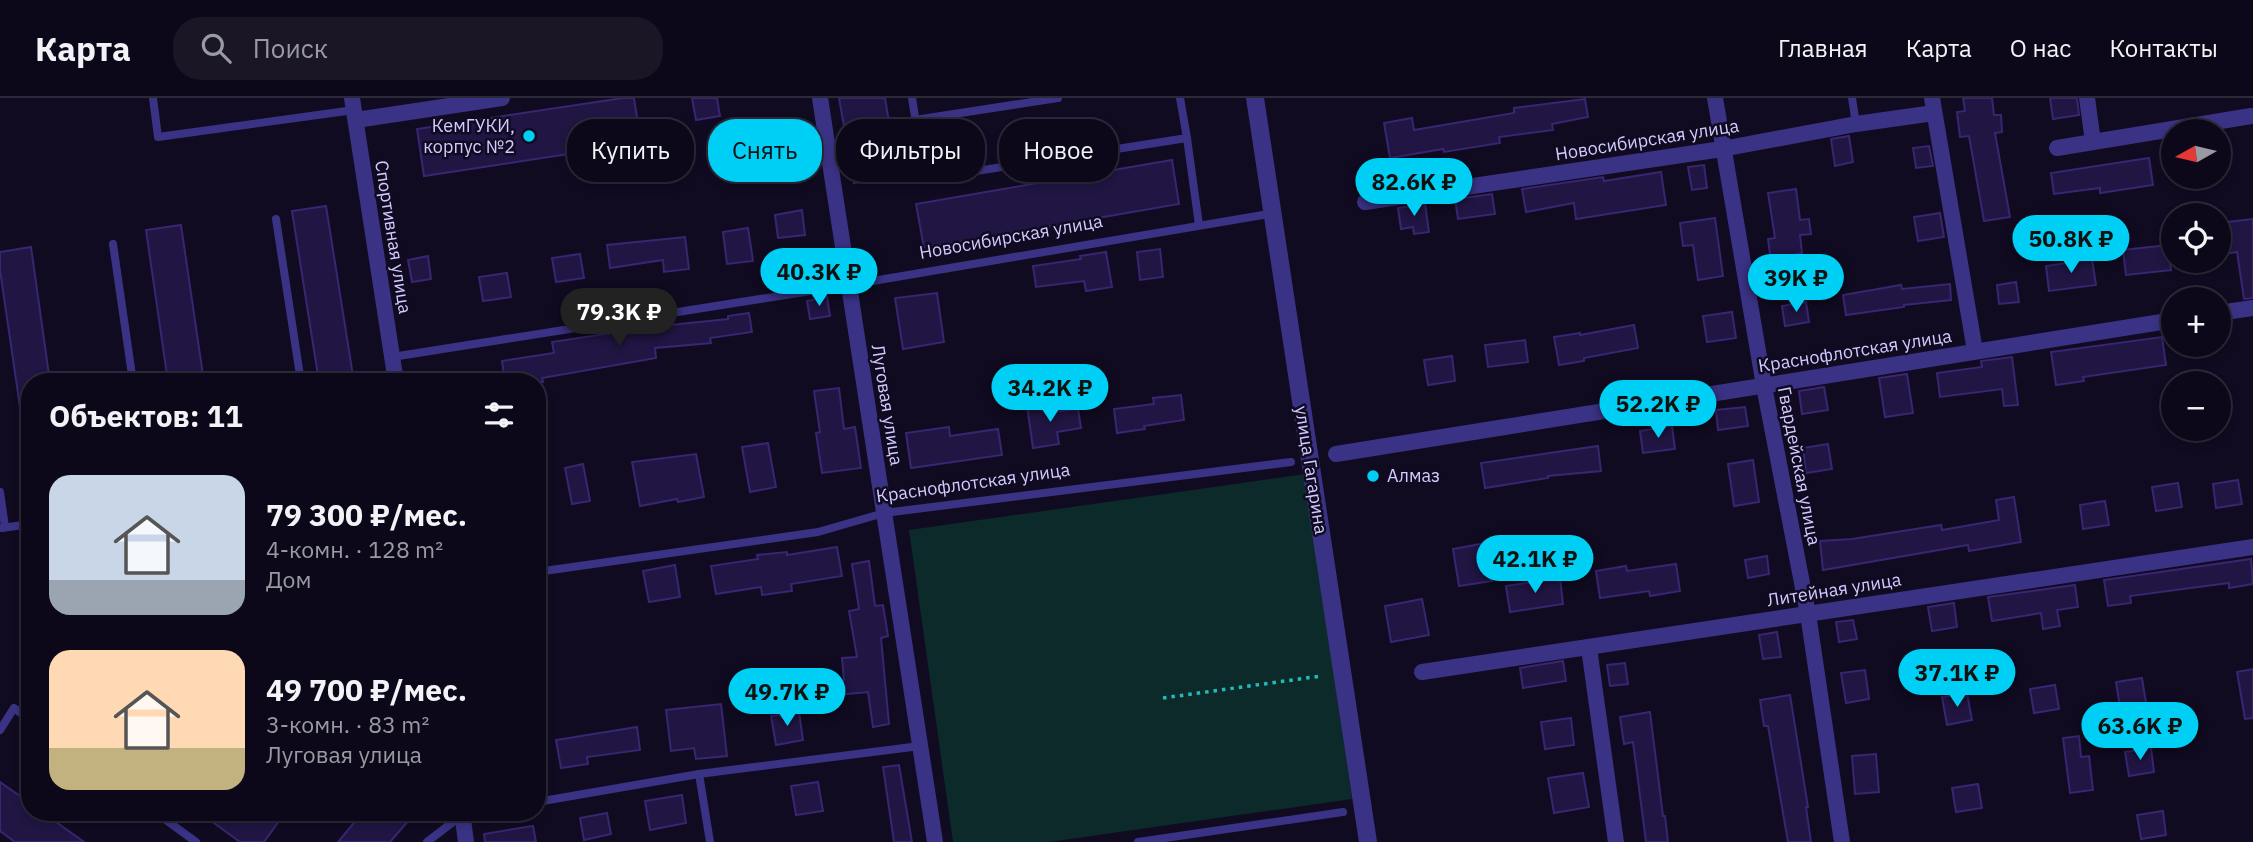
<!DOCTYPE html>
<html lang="ru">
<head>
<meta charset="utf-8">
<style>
	body { margin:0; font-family:"IBM Plex Sans",sans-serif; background:#1a1626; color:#f1f3f6; height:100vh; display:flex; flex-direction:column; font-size:26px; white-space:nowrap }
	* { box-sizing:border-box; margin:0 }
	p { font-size:23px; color:#9a9aa2 }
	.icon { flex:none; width:38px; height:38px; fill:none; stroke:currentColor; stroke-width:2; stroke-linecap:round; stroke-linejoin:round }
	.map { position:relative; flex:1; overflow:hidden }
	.panel { position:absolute; left:21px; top:275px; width:525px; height:448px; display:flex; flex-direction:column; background:#0c0819; border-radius:28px; box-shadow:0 4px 10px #0003,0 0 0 2px #2c2938 }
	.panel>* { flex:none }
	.guide { position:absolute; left:567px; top:21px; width:665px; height:63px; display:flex; gap:14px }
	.needle { width:46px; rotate:262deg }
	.controls { position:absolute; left:2161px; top:21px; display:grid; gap:14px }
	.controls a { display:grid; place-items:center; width:70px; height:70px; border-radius:50%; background:#0c0819; box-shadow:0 4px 10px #0003,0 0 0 2px #2c2938; font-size:35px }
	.price { position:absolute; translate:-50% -60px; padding:0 16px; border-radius:24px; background:#00cff5; color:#111; font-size:23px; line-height:46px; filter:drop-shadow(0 2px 4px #0008) }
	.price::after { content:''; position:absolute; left:50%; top:42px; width:21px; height:16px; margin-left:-10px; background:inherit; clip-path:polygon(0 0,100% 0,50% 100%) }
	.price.on { background:#222; color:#fff }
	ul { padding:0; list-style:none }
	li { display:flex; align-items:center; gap:21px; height:175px; padding:0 28px }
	li span { display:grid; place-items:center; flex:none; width:196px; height:140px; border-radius:21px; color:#555 }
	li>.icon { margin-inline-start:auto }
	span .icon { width:84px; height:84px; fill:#fffc; stroke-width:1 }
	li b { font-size:30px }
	h2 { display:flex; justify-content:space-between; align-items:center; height:84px; padding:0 28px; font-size:30px }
	.tag { padding:0 24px; border-radius:28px; background:#0c0819; box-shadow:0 4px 10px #0003,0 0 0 2px #2c2938; font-size:24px; line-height:63px }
	.tag.on { background:#00cff5; color:#111 }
	header { display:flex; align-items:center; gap:42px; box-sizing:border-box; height:98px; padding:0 35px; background:#0c0819; border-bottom:2px solid #2c2938 }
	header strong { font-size:33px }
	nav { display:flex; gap:38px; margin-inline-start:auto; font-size:24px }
	.search { width:490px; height:63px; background:#1a1626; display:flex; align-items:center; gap:18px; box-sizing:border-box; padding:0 24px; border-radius:28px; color:#9a9aa2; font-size:26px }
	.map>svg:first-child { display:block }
	.green { fill:#0d2a2b }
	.building { fill:#211543; stroke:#392571; stroke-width:2 }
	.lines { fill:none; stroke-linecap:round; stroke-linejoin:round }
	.path { stroke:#23bab9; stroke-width:3.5; stroke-dasharray:3.5 5; stroke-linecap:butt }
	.service { stroke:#3a3284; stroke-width:8 }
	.minor { stroke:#3a3284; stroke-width:16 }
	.tertiary { stroke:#3a3284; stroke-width:18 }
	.poi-dot { fill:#00cff5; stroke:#100b21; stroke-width:2.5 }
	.labels { text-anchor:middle; stroke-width:5; stroke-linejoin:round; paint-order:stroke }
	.poi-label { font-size:18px; fill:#d3caff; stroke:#100b21; text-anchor:end }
	.street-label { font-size:18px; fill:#d3caff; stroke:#100b21 }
</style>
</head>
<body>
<header>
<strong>Карта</strong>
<div class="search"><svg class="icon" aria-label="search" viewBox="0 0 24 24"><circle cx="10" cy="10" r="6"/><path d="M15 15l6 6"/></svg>Поиск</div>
<nav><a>Главная</a><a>Карта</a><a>О нас</a><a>Контакты</a></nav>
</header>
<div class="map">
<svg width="2253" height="744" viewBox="0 0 2253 744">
	<rect width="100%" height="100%" fill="#100b21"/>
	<path class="green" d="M1306,376L1352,701L1049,744H953L909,432Z"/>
	<g class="building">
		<path d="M623,0H634L641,45L424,78L417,31Z"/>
		<path d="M692,0H717L720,18L696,22Z"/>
		<path d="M839,0H885L898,77L854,85Z"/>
		<path d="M1963,0H1992L1994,17H2001L2002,34L1995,35L2010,119L1984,123L1969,38L1960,39L1957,14L1965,13Z"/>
		<path d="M2050,0H2077L2079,17L2053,21Z"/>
		<path d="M1585,1L1588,19L1552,26L1553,32L1499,39L1500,45L1444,54L1443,51L1390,60L1384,25L1412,20L1414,32L1514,15V10Z"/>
		<path d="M803,24L810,59L786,63L779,28Z"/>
		<path d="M1849,38L1853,64L1835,68L1831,41Z"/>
		<path d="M1929,48L1933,68L1916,70L1913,50Z"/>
		<path d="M2149,60L2153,87L2100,95V90L2054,96L2051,75Z"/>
		<path d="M1172,62L1179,106L924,150L916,106Z"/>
		<path d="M1704,67L1707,90L1692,92L1688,69Z"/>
		<path d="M1661,74L1666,107L1576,121L1574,105L1526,114L1522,91L1603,79L1604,83Z"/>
		<path d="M1796,91L1800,122L1809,121L1811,136L1800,137L1802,155L1792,157L1795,177L1773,179L1768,141L1775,140L1768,95Z"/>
		<path d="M1492,96L1495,116L1458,121L1455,101Z"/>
		<path d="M1425,106L1429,134L1414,136L1413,129L1401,131L1398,110Z"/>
		<path d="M326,108L354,284H319L292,113Z"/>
		<path d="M802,112L805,137L778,140L775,117Z"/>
		<path d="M1940,115L1944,139L1918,143L1914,119Z"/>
		<path d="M1715,120L1723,178L1698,182L1693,147L1683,148L1680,125Z"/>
		<path d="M2253,121V200L2244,201L2237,154L2219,157V125Z"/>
		<path d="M181,127L204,284H168L146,132Z"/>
		<path d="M748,130L753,163L727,166L723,134Z"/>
		<path d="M685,139L689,171L664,174L663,162L610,170L607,147Z"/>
		<path d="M2168,147L2171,172L2126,177L2123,152Z"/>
		<path d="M31,149L50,284H30V315L21,316L0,172V154Z"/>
		<path d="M1160,151L1163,179L1140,182L1137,154Z"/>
		<path d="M1106,154L1112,189L1086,193L1084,183L1036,189L1033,168L1081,161L1080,158Z"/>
		<path d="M580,156L584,180L556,184L552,160Z"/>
		<path d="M428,158L431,181L412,184L408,162Z"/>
		<path d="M2092,161L2096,187L2049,193L2046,168Z"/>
		<path d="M507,175L511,199L483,203L479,179Z"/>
		<path d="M2016,184L2019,204L1999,206L1997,187Z"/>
		<path d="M1950,186L1951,202L1904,207V209L1846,217L1843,197L1901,187L1902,191Z"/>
		<path d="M937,195L944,244L903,251L895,200Z"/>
		<path d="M827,199L830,218L810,221L807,203Z"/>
		<path d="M1806,204L1809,224L1785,228L1782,208Z"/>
		<path d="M1732,214L1736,240L1707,244L1703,218Z"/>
		<path d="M749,215L752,234L710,240L711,245L655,250L656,260L542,280L543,284H505L502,263L554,255L552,244L612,235L611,231L651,225V229L728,221V218Z"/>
		<path d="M1634,227L1638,250L1584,260V263L1559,267L1554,239L1580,235V237Z"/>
		<path d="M2162,239L2166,267L2083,279L2084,283L2056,287L2051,254Z"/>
		<path d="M1525,242L1528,264L1488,269L1485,247Z"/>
		<path d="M1452,258L1455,283L1428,287L1424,262Z"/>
		<path d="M2012,259L2018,307L2004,308L2002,291L1940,299L1937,275L1982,269L1981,263Z"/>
		<path d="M1907,276L1913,315L1885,319L1879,280Z"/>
		<path d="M1824,289L1828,312L1802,316L1799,293Z"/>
		<path d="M839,290L844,331L855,329L861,370L822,375L816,335L820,334L814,293Z"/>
		<path d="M1181,297L1184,322L1144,328L1145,331L1117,335L1114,311L1154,306L1153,300Z"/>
		<path d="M1053,305L1054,314L1078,311L1081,330L1057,334L1059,346L1033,350L1027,308Z"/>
		<path d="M1745,309L1748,328L1718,332L1716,312Z"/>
		<path d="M1672,328L1675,351L1643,355L1640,333Z"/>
		<path d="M949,329L950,338L998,331L1002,357L911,370L906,335Z"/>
		<path d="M768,345L776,389L750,394L742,349Z"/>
		<path d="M1828,346L1832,371L1806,375L1803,350Z"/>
		<path d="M1598,348L1601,373L1548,378V380L1485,390L1481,365Z"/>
		<path d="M696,356L704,399L678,404L677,401L640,408L632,364Z"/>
		<path d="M1753,362L1759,404L1734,408L1728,366Z"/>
		<path d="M583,366L590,403L572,406L565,370Z"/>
		<path d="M2238,382L2242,406L2216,410L2213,386Z"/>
		<path d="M2178,385L2182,409L2156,413L2152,389Z"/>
		<path d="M2014,399L2021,444L1969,453L1968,447L1823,472L1820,443L1852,441L1941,427L1942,432L1999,422L1996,402Z"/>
		<path d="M2105,403L2109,427L2083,431L2080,407Z"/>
		<path d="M1486,445L1492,483L1459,488L1453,451Z"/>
		<path d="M837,449L842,478L791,486L792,493L762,497L761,489L716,496L711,468L758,461L757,457L787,454V457Z"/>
		<path d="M1767,458L1769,476L1748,480L1745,462Z"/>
		<path d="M2251,461L2253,486L2229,490V485L2130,498L2131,505L2108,508L2104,482Z"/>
		<path d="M869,463L875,508L883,507L888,538L881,540L889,626L873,629L868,594L838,597L837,583L844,582L842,560L857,559L849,513L859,511L852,466Z"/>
		<path d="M1676,466L1680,493L1650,498L1649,493L1600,500L1596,473L1626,468L1627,473Z"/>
		<path d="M675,467L680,499L649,504L643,473Z"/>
		<path d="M1560,480L1563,506L1510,514L1506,488Z"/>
		<path d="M2075,487L2078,509L2057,512L2060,528L2043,531L2041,515L1992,523L1988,499Z"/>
		<path d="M1422,501L1429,537L1391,544L1385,508Z"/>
		<path d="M1954,505L1957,529L1932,533L1928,509Z"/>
		<path d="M1853,522L1857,541L1839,544L1836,524Z"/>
		<path d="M1777,534L1781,559L1763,561L1759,537Z"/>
		<path d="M1563,563L1566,583L1523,590L1520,570Z"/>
		<path d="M1625,565L1628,586L1610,588L1607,567Z"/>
		<path d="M2253,571V620L2245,621L2237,574Z"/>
		<path d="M1865,572L1869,601L1846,605L1841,575Z"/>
		<path d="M2142,580L2146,605L2120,609L2116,584Z"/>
		<path d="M2055,587L2059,611L2034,615L2030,591Z"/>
		<path d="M1967,595L1972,622L1947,627L1942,599Z"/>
		<path d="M1790,597L1808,709H1806L1811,744H1788L1768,628H1764L1760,602Z"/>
		<path d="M721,606L727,658L696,661L694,650L671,653L666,612Z"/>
		<path d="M799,614L803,642L776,647L771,618Z"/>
		<path d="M1650,614L1663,718H1665L1668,744H1646L1633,644L1624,646L1620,619Z"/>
		<path d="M1571,620L1574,647L1545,651L1541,624Z"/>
		<path d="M637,629L640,652L587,659L588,666L561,670L556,642Z"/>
		<path d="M2079,638L2081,659L2089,658L2093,692L2070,695L2063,640Z"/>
		<path d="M2151,650L2154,674L2129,678L2125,654Z"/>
		<path d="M1876,656L1879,694L1855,696L1852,658Z"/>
		<path d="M899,667L912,744H894L883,669Z"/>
		<path d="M1583,675L1589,709L1554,715L1548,680Z"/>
		<path d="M0,684L30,705V714H42L84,744H15L0,733Z"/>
		<path d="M818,684L823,713L796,717L791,688Z"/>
		<path d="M1978,686L1982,710L1956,714L1952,690Z"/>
		<path d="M682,697L686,725L650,732L645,703Z"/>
		<path d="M2163,713L2166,737L2141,741L2137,717Z"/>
		<path d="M199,714H266L279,723L264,744H240Z"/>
		<path d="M363,714H416L390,744H338Z"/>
		<path d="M607,715L611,736L584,742L580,720Z"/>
		<path d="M533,728L536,744H485L484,736Z"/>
	</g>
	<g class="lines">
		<path class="path" d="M1163,600L1321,578"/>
		<g class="service">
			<path d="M153,0L158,39L354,12"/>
			<path d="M912,0L925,81L1187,40L1180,0"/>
			<path d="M1852,0L1856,26"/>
			<path d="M915,22L1058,0"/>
			<path d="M1187,40L1199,127"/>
			<path d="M276,121L301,284"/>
			<path d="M113,146L133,284"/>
			<path d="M392,259L849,187L1263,117"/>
			<path d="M0,394L5,429"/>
			<path d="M2,430L30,426"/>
			<path d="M537,474L818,434L884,415L1291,364"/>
			<path d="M0,632L14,610L30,622"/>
			<path d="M699,676L710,744"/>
			<path d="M537,704L699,676L920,648"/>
			<path d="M155,714L196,744"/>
			<path d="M427,744L462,717L482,714"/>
			<path d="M1138,744L1343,714"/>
		</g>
		<g class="minor">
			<path d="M352,0L396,284"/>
			<path d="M820,0L935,744"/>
			<path d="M1715,0L1764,288L1808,516L1842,744"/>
			<path d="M1932,0L1975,253"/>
			<path d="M2087,0L2093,44"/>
			<path d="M356,22L502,0"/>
			<path d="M2057,50L2251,18"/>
			<path d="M1365,104L1722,51L1856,26L1934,15"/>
			<path d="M2219,215L2253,210"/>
			<path d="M1336,356L2174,222"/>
			<path d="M1589,550L1616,744"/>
			<path d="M1422,574L2253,449"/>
			<path d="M462,714L466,744"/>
		</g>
		<path class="tertiary" d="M1255,0L1368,744"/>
	</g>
	<g class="poi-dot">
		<circle cx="529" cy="38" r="7"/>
		<circle cx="1373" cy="378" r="7"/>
	</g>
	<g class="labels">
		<g class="poi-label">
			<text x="515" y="34">КемГУКИ,<tspan x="515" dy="21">корпус №2</tspan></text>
			<text x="1387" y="384" text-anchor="start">Алмаз</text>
		</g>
		<g class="street-label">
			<text transform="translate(1647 42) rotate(-9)" y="6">Новосибирская улица</text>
			<text transform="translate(393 139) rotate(81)" y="6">Спортивная улица</text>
			<text transform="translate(1011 139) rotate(-10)" y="6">Новосибирская улица</text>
			<text transform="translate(1855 253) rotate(-9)" y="6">Краснофлотская улица</text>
			<text transform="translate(887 307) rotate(81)" y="6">Луговая улица</text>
			<text transform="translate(1799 368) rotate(79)" y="6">Гвардейская улица</text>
			<text transform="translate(1311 372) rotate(81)" y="6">улица Гагарина</text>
			<text transform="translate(973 385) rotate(-8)" y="6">Краснофлотская улица</text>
			<text transform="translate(1834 492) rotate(-9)" y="6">Литейная улица</text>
		</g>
	</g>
</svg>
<div class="controls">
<a><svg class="needle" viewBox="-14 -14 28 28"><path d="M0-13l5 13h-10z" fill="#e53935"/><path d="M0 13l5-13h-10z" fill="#9a9aa2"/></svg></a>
<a><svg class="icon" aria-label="locate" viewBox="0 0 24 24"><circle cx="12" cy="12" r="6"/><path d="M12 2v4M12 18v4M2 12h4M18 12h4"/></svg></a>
<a>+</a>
<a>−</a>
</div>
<b class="price" style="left:1414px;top:120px">82.6K ₽</b>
<b class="price" style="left:2071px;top:177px">50.8K ₽</b>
<b class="price" style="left:819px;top:210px">40.3K ₽</b>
<b class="price" style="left:1796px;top:216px">39K ₽</b>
<b class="price on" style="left:619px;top:250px">79.3K ₽</b>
<b class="price" style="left:1050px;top:326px">34.2K ₽</b>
<b class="price" style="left:1658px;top:342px">52.2K ₽</b>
<b class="price" style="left:1535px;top:497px">42.1K ₽</b>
<b class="price" style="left:1957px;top:611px">37.1K ₽</b>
<b class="price" style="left:787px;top:630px">49.7K ₽</b>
<b class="price" style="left:2140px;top:664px">63.6K ₽</b>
<div class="guide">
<a class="tag">Купить</a>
<a class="tag on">Снять</a>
<a class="tag">Фильтры</a>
<a class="tag">Новое</a>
</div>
<section class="panel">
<h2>Объектов: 11<svg class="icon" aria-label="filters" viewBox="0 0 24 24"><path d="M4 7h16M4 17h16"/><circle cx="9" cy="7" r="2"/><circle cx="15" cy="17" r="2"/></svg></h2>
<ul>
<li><span style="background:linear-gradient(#c9d6e8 75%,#9aa5b1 0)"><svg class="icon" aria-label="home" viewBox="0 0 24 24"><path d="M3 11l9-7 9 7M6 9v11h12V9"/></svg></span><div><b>79 300 ₽/мес.</b><p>4-комн. · 128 m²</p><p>Дом</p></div></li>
<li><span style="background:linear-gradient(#ffd9b3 70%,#c2b280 0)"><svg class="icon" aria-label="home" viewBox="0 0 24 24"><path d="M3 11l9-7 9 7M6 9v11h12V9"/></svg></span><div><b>49 700 ₽/мес.</b><p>3-комн. · 83 m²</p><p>Луговая улица</p></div></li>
</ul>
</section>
</div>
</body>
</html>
